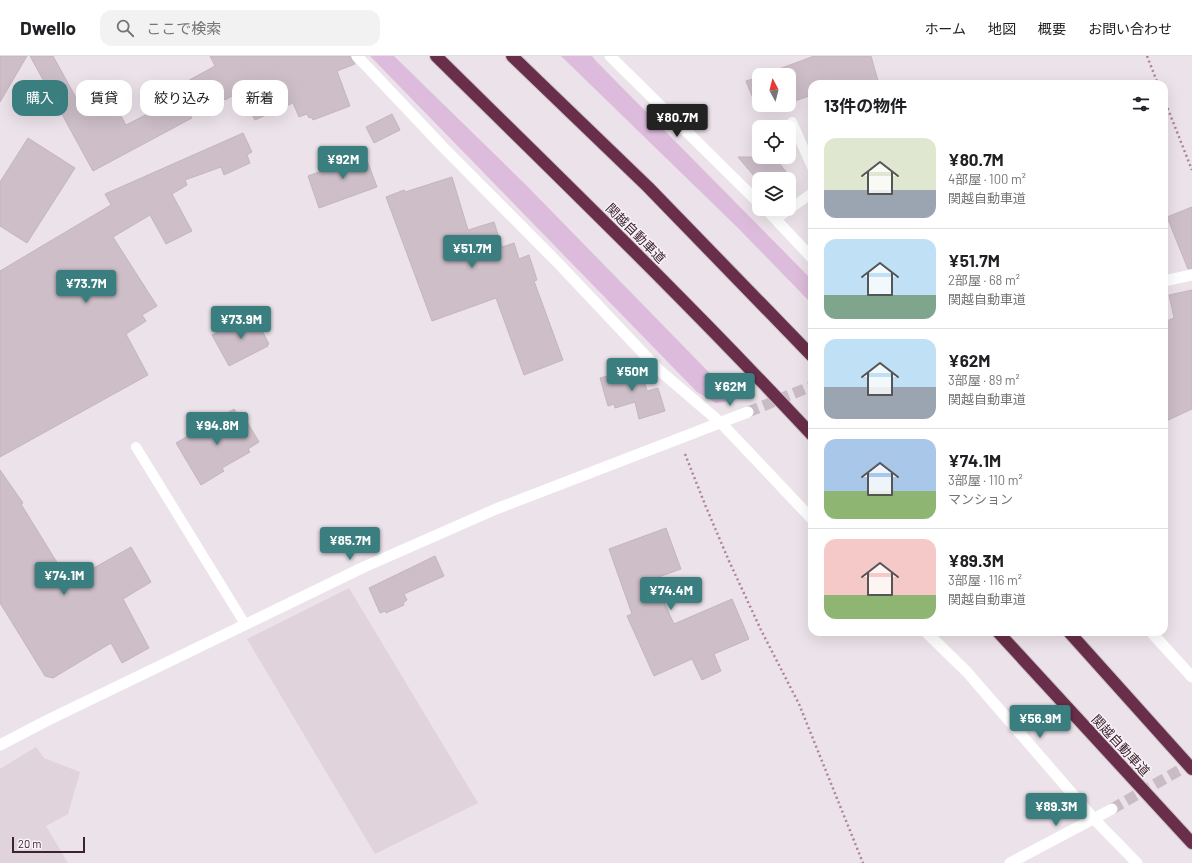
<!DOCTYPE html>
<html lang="ja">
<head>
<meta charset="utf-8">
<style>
	body { margin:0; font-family:Barlow,"Noto Sans JP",sans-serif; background:#f2f2f2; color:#202124; height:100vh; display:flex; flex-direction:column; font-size:15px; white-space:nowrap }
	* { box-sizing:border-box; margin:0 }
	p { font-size:13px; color:#757577 }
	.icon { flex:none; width:22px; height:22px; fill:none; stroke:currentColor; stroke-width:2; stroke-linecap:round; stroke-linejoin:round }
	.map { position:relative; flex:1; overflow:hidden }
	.side { position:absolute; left:808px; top:24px; width:360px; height:556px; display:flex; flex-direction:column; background:#fff; border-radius:12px; box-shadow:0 4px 16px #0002 }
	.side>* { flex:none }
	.guide { position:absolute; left:12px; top:24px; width:380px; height:36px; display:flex; gap:8px }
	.needle { width:26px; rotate:353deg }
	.buttons { position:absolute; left:752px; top:12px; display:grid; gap:8px }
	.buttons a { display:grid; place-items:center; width:44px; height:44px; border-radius:8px; background:#fff; box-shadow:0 4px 16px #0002; font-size:20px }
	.scale { position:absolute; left:12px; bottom:10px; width:73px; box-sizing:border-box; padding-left:4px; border:2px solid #3d2230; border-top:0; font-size:11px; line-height:14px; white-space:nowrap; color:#3d2230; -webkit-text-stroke:3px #f9f3f7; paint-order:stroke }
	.price { position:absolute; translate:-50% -34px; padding:0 9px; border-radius:4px; background:#3b7e7f; color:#fff; font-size:13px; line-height:26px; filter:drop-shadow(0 1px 2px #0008) }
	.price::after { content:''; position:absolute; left:50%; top:24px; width:12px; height:9px; margin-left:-6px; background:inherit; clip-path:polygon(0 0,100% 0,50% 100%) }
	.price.active { background:#222; color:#fff }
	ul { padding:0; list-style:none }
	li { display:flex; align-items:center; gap:12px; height:100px; padding:0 16px }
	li+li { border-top:1px solid #e0e0e0 }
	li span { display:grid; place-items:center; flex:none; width:112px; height:80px; border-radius:12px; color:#555 }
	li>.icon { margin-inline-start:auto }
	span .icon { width:48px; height:48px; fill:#fffc; stroke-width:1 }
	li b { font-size:17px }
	h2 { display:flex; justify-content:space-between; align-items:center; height:48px; padding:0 16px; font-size:17px }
	.pill { padding:0 14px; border-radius:12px; background:#fff; box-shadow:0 4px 16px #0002; font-size:14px; line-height:36px }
	.pill.active { background:#3b7e7f; color:#fff }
	header { display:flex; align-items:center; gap:24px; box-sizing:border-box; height:56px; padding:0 20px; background:#fff; border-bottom:1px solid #e0e0e0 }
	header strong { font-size:19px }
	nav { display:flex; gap:22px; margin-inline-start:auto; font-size:14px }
	.search { width:280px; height:36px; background:#f2f2f2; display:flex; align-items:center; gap:10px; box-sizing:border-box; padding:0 14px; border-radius:12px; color:#757577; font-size:15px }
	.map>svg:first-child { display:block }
	.built { fill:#e0d3dc }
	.green { fill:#ddbbdc }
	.building { fill:#cdbec8; stroke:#c6b4c0 }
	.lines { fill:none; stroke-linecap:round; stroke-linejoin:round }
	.minor-tunnel { stroke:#c9bcc4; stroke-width:11; stroke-dasharray:11 5.5; stroke-linecap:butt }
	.tertiary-tunnel { stroke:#c9bcc4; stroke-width:11; stroke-dasharray:11 5.5; stroke-linecap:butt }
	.motorway-casing { stroke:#c9c1c5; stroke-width:14 }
	.path { stroke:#af839c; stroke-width:2.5; stroke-dasharray:2 3; stroke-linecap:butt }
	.service { stroke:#fff; stroke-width:10 }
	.minor { stroke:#fff; stroke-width:11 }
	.tertiary { stroke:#fff; stroke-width:11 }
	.motorway { stroke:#692e49; stroke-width:12 }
	.labels { text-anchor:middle; stroke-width:3; stroke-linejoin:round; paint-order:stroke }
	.street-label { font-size:13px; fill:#3d2230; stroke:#f9f3f7 }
</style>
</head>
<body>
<header>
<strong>Dwello</strong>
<div class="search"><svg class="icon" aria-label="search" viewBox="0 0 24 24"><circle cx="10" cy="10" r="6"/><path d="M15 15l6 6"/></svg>ここで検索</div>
<nav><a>ホーム</a><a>地図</a><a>概要</a><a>お問い合わせ</a></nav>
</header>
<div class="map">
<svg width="1192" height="807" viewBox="0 0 1192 807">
	<rect width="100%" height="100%" fill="#ece2e9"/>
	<g class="built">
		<path d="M349,532L478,747L375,798L247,583Z"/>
		<path d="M36,691L44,702L80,716L68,758L46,770L68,807H0V713Z"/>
	</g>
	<g class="green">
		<path d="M370,0H394L526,129L736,344L716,347L697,336Z"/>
		<path d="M561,0H592L596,5L812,224V248L738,172Z"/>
	</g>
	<g class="building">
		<path d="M0,0H27L0,46Z"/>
		<path d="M30,0H53L85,58L107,47L117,53L126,69L178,42L173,33L215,10L210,0H350L352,4L355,8L337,15L350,50L313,64L311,61L309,62L307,58L299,61L293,47L255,64L239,36L225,44L222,39L189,57L192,62L93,115Z"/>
		<path d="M814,0H871L879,28H812V39L789,47V19H763Z"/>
		<path d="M759,21V49L756,50L746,25Z"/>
		<path d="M392,58L400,74L374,87L366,71Z"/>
		<path d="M243,77L252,96L247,99L250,107L224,119L221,111L185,124L187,129L172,138L192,175L166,188L150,159L113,181L157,250L142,259L146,265L126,278L148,319L0,401V215L111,149L105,138Z"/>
		<path d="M28,82L75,112L27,187L0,170V126Z"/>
		<path d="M363,94L377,131L319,152L308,120L347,106L345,101Z"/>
		<path d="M738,101H774L793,124L789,127V123H759V126Z"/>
		<path d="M452,121L468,174L494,166L502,191L514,187L519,203L529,199L537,224L534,225L563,304L524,319L496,242L432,265L386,141L404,134L405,136Z"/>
		<path d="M1192,151V212L1188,213L1167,161Z"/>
		<path d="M1192,234V353L1164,366V266L1174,262L1169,239Z"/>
		<path d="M250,259L255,268L258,267L269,288L267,289L268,290L229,310L212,279Z"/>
		<path d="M635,309L637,318L642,317L647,335L658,332L665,355L639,363L635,346L615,352L614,348L608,350L600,322L614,318V314Z"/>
		<path d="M234,353L243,366L246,364L259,386L248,393L250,396L222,412L224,415L201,429L176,387Z"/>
		<path d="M0,414L23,447L21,448L69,526L131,491L151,526L123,543L149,592L122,607L111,587L53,622L45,620L0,547Z"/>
		<path d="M666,472L681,513L653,523L674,568L732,543L749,583L714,598L721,615L702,624L692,603L654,620L627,560L632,558L609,493Z"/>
		<path d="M435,500L444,520L404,538L407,544L403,547L404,549L386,557L385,555L380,557L369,532Z"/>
	</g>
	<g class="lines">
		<path class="minor-tunnel" d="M1112,753L1192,707"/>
		<path class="tertiary-tunnel" d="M748,356L812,330"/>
		<defs>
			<g id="motorway">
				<path d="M436,0C563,125 691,249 812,379"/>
				<path d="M512,0L648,131L812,300"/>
				<path d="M998,576L1192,787"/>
				<path d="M1069,576L1192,713"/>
			</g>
		</defs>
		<use href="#motorway" class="motorway-casing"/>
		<g class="path">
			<path d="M1147,0L1158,28"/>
			<path d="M1164,43L1192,114"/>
			<path d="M685,398L706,451L729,505L761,574L799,648L863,807"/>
		</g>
		<g class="service">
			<path d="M792,66L812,111"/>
			<path d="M776,163L812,137"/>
			<path d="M136,391L245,568"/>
		</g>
		<g class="minor">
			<path d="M357,0L443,91L559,208L659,314L721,367L812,463"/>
			<path d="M610,0L759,147"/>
			<path d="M766,153L812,202"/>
			<path d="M926,576L967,616L1095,764L1137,807"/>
			<path d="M1151,576L1192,621"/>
			<path d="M1010,807L1112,753"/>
		</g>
		<g class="tertiary">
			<path d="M1164,225L1192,219"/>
			<path d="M0,689L46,665L364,511L496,453L748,356"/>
		</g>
		<use href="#motorway" class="motorway"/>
	</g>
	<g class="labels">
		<g class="street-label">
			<text transform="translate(636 177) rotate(45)" y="5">関越自動車道</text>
			<text transform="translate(1121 689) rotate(47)" y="5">関越自動車道</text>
		</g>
	</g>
</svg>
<div class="buttons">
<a><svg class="needle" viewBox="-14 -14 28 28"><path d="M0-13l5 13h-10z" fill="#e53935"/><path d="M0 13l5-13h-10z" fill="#757577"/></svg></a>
<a><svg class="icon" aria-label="locate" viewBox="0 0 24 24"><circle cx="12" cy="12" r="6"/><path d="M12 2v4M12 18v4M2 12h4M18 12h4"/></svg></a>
<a><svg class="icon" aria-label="layers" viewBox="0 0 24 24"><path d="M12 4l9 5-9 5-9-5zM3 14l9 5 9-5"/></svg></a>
</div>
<div class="scale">20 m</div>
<b class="price active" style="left:677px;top:82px">¥80.7M</b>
<b class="price" style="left:343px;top:124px">¥92M</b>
<b class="price" style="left:472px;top:213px">¥51.7M</b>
<b class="price" style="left:86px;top:248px">¥73.7M</b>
<b class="price" style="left:241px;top:284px">¥73.9M</b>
<b class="price" style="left:632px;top:336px">¥50M</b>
<b class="price" style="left:730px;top:351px">¥62M</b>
<b class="price" style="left:217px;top:390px">¥94.8M</b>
<b class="price" style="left:350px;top:505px">¥85.7M</b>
<b class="price" style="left:64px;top:540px">¥74.1M</b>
<b class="price" style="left:671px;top:555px">¥74.4M</b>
<b class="price" style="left:1040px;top:683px">¥56.9M</b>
<b class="price" style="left:1056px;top:771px">¥89.3M</b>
<div class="guide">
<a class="pill active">購入</a>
<a class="pill">賃貸</a>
<a class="pill">絞り込み</a>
<a class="pill">新着</a>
</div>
<section class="side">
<h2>13件の物件<svg class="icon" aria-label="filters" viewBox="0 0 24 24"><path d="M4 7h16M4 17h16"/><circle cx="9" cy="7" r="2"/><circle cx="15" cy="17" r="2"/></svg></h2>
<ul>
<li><span style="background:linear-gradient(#dfe7d0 65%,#9aa5b1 0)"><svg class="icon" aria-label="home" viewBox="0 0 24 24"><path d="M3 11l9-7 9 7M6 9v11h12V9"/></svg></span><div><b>¥80.7M</b><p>4部屋 · 100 m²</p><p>関越自動車道</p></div></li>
<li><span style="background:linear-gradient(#bfe0f5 70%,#7fa58c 0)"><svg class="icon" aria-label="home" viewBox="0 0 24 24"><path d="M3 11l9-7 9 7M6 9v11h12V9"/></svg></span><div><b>¥51.7M</b><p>2部屋 · 68 m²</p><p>関越自動車道</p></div></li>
<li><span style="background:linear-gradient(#bfe0f5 60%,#9aa5b1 0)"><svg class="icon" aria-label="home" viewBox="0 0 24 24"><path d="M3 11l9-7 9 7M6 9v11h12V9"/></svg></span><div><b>¥62M</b><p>3部屋 · 89 m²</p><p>関越自動車道</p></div></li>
<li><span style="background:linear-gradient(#a9c7e8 65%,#8fb573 0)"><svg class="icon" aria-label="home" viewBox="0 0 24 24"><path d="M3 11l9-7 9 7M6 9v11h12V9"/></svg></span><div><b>¥74.1M</b><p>3部屋 · 110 m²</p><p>マンション</p></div></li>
<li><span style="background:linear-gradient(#f6c9c9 70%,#8fb573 0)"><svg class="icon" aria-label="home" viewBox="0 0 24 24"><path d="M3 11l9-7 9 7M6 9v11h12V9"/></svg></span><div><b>¥89.3M</b><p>3部屋 · 116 m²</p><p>関越自動車道</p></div></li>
</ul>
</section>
</div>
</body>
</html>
